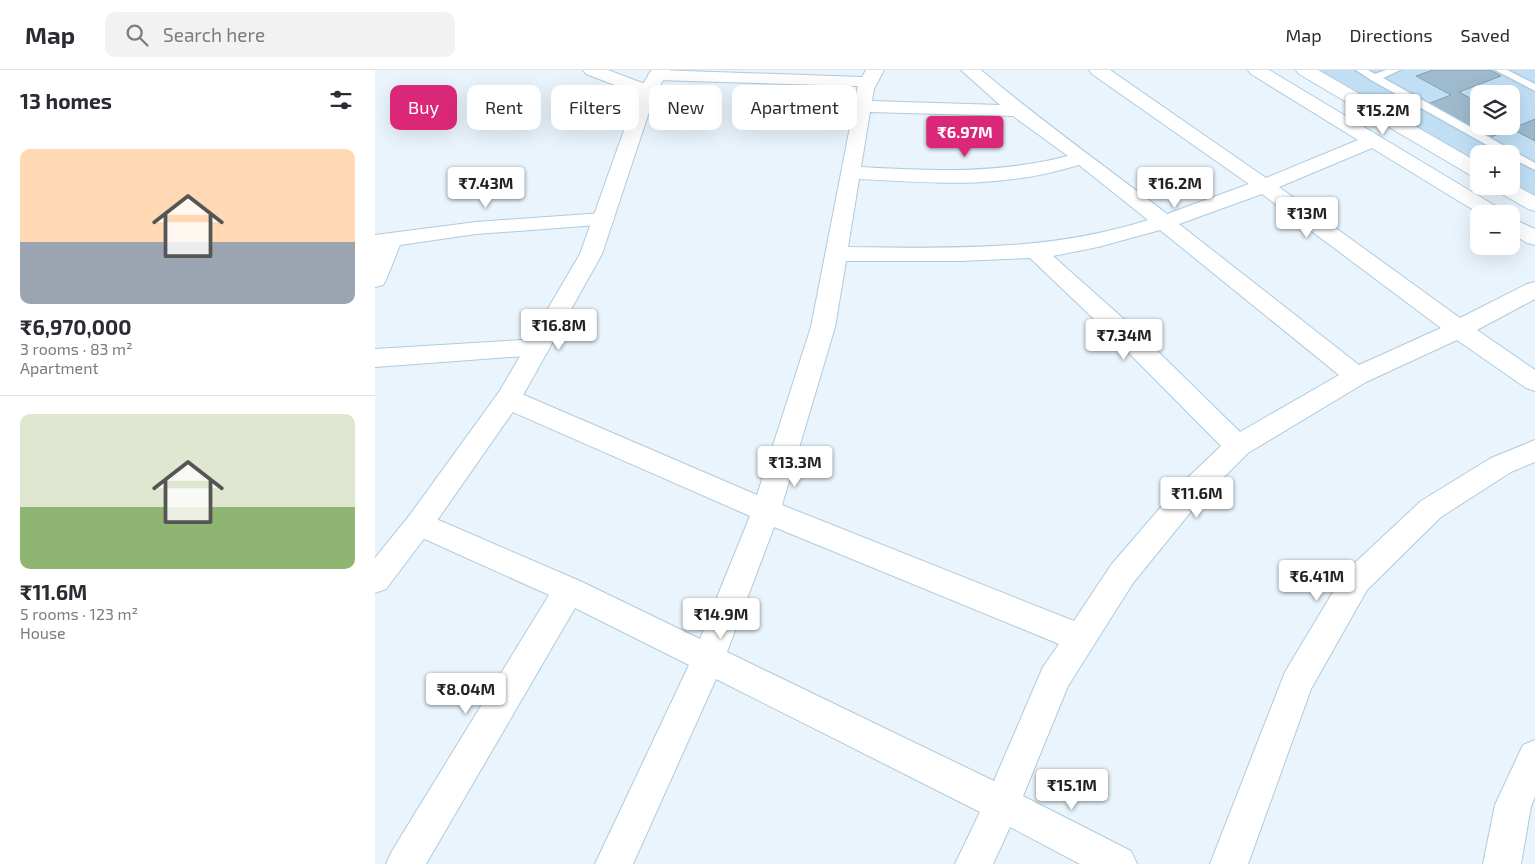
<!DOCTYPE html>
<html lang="en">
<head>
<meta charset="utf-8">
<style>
	body { margin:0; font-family:"Exo 2",sans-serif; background:#f2f2f3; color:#2b2b33; height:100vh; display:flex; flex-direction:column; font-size:19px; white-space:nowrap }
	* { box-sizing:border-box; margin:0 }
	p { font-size:16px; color:#7c7c81 }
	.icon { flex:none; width:28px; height:28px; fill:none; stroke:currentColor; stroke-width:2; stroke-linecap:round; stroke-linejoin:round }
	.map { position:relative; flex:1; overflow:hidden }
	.panel { display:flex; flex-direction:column; background:#fff; width:375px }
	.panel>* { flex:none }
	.hud { position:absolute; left:15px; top:15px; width:475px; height:45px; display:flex; gap:10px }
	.tools { position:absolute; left:1095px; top:15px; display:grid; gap:10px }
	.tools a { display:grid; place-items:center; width:50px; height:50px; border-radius:10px; background:#fff; box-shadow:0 5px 20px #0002; font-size:25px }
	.price { position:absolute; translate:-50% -42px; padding:0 11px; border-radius:5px; background:#fff; color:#222; font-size:16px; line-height:32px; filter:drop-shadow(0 1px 2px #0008) }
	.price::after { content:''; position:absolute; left:50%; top:30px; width:15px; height:11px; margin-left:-8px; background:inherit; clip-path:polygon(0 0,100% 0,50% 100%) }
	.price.selected { background:#db2777; color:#fff }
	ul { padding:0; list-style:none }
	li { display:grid; align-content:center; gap:10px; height:265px; padding:0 20px }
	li+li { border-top:1px solid #e1e1e2 }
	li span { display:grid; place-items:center; height:155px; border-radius:10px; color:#555 }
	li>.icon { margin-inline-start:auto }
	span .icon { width:90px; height:90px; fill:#fffc; stroke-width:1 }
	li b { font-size:21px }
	h2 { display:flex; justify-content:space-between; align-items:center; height:60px; padding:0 20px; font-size:21px }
	.tag { padding:0 18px; border-radius:10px; background:#fff; box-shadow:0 5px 20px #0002; font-size:18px; line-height:45px }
	.tag.selected { background:#db2777; color:#fff }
	header { display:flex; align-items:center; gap:30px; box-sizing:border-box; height:70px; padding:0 25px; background:#fff; border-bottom:1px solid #e1e1e2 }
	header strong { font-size:24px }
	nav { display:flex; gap:28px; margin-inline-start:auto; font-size:18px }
	.search { width:350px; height:45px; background:#f2f2f3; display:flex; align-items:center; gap:12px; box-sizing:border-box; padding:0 18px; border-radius:10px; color:#7c7c81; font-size:19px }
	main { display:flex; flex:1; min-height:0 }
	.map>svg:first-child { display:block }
	.green { fill:#c0dff5; fill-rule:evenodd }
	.building { fill:#9ebacd; stroke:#839eb0 }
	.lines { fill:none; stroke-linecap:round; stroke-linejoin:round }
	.lane-casing { stroke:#afcbdf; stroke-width:3 }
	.street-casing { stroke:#afcbdf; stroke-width:2 }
	.secondary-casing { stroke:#afcbdf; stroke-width:2 }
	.lane { fill:#fff; fill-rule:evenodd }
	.street { fill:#fff; fill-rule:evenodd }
	.secondary { fill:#fff; fill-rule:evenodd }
</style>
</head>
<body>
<header>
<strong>Map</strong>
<div class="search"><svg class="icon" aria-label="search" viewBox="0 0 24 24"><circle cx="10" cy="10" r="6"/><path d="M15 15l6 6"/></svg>Search here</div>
<nav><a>Map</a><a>Directions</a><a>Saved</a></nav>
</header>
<main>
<section class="panel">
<h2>13 homes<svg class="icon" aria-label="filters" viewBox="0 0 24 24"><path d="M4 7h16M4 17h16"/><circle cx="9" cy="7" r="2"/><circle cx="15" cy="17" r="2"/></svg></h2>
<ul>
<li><span style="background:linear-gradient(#ffd9b3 60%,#9aa5b1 0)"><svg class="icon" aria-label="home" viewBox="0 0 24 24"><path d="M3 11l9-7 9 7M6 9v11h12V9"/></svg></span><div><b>₹6,970,000</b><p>3 rooms · 83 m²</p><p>Apartment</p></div></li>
<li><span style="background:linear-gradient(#dfe7d0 60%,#8fb573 0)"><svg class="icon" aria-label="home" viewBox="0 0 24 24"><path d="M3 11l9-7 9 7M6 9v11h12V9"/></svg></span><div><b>₹11.6M</b><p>5 rooms · 123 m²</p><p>House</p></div></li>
</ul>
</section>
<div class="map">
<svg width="1160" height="794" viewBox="0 0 1160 794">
	<rect width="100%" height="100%" fill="#e9f4fc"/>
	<path class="green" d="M930,0H1160V135L1136,116V84H1104V102ZM1104,24H1136V56H1104Z"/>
	<path class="building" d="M1058,0H1115L1126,6L1084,22L1104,33V56H1136V50L1146,55L1160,49V71L1137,59L1116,67L1055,33L1076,25L1041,6Z"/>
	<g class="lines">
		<defs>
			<g id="lane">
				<path d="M981,0H993L1000,4L1011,0H1025L1008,8L1160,93V100L1136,88V84H1128L996,10Z"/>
				<path d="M1120,0H1132L1160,14V21Z"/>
			</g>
			<g id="street">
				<path d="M208,0H233L278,17L281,21L278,25L272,26L266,25L211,4Z"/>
				<path d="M281,0L487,7L491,0H509L499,19L497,31L625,35L586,0H606C666,51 730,96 792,144L874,114L717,4L714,0H735L891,108L983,70L876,4L873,0H894L1127,140L1130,144H1105L997,78L904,117L1085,248L1152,214L1160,212V229L1102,260L1160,300V321L1151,318L1082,270L991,312L873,383L823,433L758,513L693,616L648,726L756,781L762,794H705L635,757L618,794H580L605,742L341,609L258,794H220L314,595L200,538L51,794H11L17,781L174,525L34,462L30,454L34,446L44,442L54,446L205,511L325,569L375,446L124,336L120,329L124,322L133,320L142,322L382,425L436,257L483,16L282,10L276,9L273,5L276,1ZM495,42L638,46L693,86C624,104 556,101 486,97ZM704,95L773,150C672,182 577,178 473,177L484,109C533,111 581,116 630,110C655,108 680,102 704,95ZM887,124L1066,258L984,295L804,154ZM785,160L964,305L865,362L759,258L678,186L723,177ZM655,188L741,270L846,376L803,417L736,495L699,551L407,435L460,257L471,191H585ZM399,457L684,574L668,597L619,711L352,582Z"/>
				<path d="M228,143L236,144L239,149L236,154L101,164L25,175L11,210L8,215L0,217V165L101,152Z"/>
				<path d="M1136,148L1160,159V175L1152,173L1136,163Z"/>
				<path d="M163,269L172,271L175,277L172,283L163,285L0,297V279Z"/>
				<path d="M1160,370V392L1136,402L1066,447L992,520L936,619L873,794H835L910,602L970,502L1046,431L1116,388Z"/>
				<path d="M1160,670V727L1156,736L1146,794H1108L1120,735L1148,675Z"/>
			</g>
			<g id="secondary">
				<path d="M277,0H295L281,21L227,184L142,336L54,462L11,519L0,523V488L34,446L124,322L205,184L263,21Z"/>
				<path d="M921,0H943L1104,93V108L1097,106L924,4Z"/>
				<path d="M1136,113L1160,126V141L1153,139L1120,120L1117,116H1136Z"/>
			</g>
		</defs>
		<use href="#lane" class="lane-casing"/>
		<use href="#street" class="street-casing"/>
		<use href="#secondary" class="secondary-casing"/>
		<use href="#lane" class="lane"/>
		<use href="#street" class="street"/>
		<use href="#secondary" class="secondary"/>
	</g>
</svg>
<div class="tools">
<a><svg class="icon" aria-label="layers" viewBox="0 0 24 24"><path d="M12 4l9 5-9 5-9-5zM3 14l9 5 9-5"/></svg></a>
<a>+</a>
<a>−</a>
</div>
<b class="price" style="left:1008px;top:66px">₹15.2M</b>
<b class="price selected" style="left:590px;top:88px">₹6.97M</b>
<b class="price" style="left:111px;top:139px">₹7.43M</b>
<b class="price" style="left:800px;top:139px">₹16.2M</b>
<b class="price" style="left:932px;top:169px">₹13M</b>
<b class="price" style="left:184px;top:281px">₹16.8M</b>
<b class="price" style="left:749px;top:291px">₹7.34M</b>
<b class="price" style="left:420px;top:418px">₹13.3M</b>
<b class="price" style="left:822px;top:449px">₹11.6M</b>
<b class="price" style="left:942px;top:532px">₹6.41M</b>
<b class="price" style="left:346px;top:570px">₹14.9M</b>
<b class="price" style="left:91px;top:645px">₹8.04M</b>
<b class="price" style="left:697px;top:741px">₹15.1M</b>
<div class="hud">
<a class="tag selected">Buy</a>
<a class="tag">Rent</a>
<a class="tag">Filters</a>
<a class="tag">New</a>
<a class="tag">Apartment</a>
</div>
</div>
</main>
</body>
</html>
